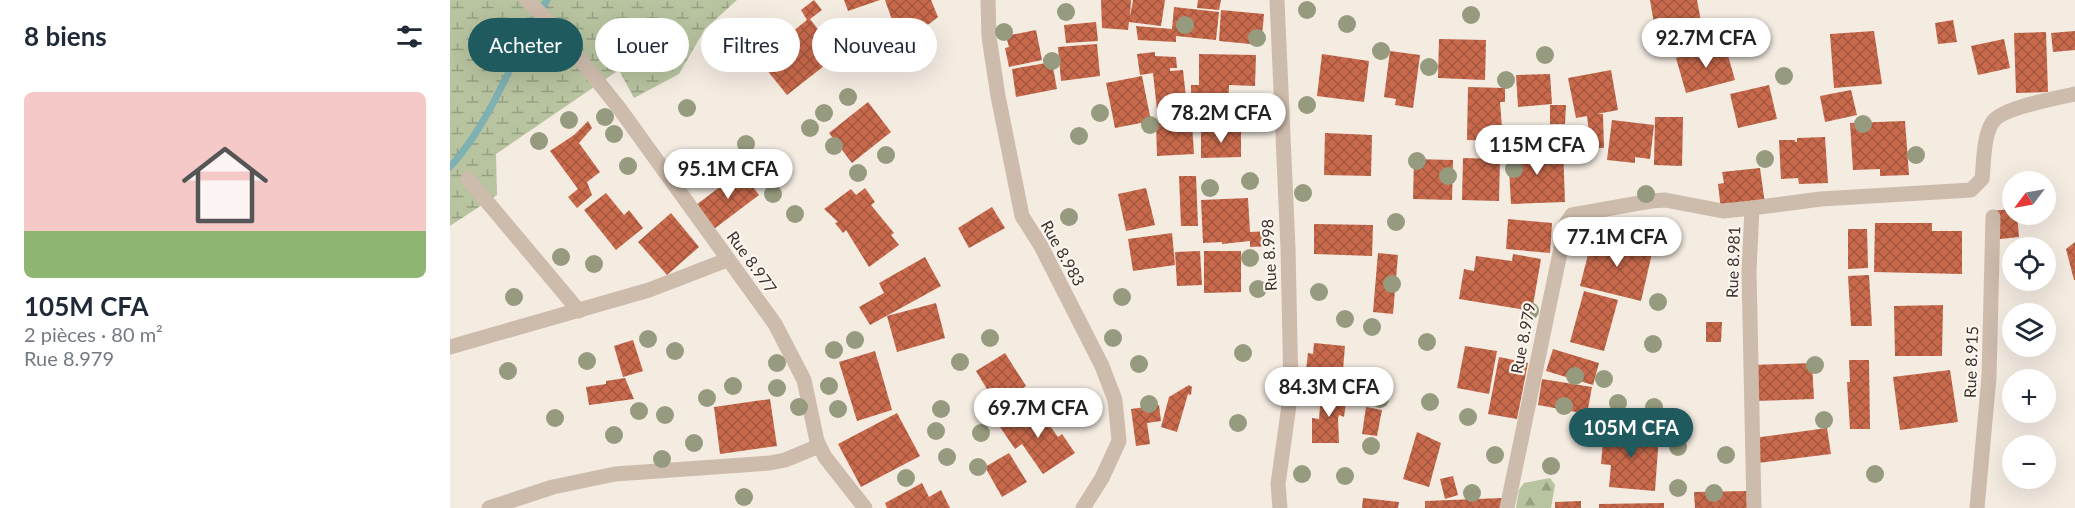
<!DOCTYPE html>
<html lang="fr">
<head>
<meta charset="utf-8">
<style>
	body { margin:0; font-family:Lato,sans-serif; background:#f2f2f3; color:#1f2937; height:100vh; display:flex; flex-direction:column; font-size:22px; white-space:nowrap }
	* { box-sizing:border-box; margin:0 }
	p { font-size:20px; color:#747a83 }
	.icon { flex:none; width:33px; height:33px; fill:none; stroke:currentColor; stroke-width:2; stroke-linecap:round; stroke-linejoin:round }
	.map { position:relative; flex:1; overflow:hidden }
	.panel { display:flex; flex-direction:column; background:#fff; width:450px }
	.panel>* { flex:none }
	.hud { position:absolute; left:18px; top:18px; width:570px; height:54px; display:flex; gap:12px }
	.needle { width:39px; rotate:238deg }
	.fabs { position:absolute; left:1552px; top:171px; display:grid; gap:12px }
	.fabs a { display:grid; place-items:center; width:54px; height:54px; border-radius:50%; background:#fff; box-shadow:0 6px 24px #0002; font-size:30px }
	.price { position:absolute; translate:-50% -51px; padding:0 14px; border-radius:21px; background:#fff; color:#222; font-size:20px; line-height:39px; filter:drop-shadow(0 2px 3px #0008) }
	.price::after { content:''; position:absolute; left:50%; top:36px; width:18px; height:14px; margin-left:-9px; background:inherit; clip-path:polygon(0 0,100% 0,50% 100%) }
	.price.active { background:#1f5a5e; color:#fff }
	ul { padding:0; list-style:none }
	li { display:grid; align-content:center; gap:12px; height:318px; padding:0 24px }
	li span { display:grid; place-items:center; height:186px; border-radius:9px; color:#555 }
	li>.icon { margin-inline-start:auto }
	span .icon { width:108px; height:108px; fill:#fffc; stroke-width:1 }
	li b { font-size:26px }
	h2 { display:flex; justify-content:space-between; align-items:center; height:72px; padding:0 24px; font-size:26px }
	.tag { padding:0 21px; border-radius:27px; background:#fff; box-shadow:0 6px 24px #0002; font-size:21px; line-height:54px }
	.tag.active { background:#1f5a5e; color:#fff }
	main { display:flex; flex:1; min-height:0 }
	.map>svg:first-child { display:block }
	.forest { fill:url(#forest-firs) }
	.wetland { fill:url(#wetland-marsh) }
	.lines { fill:none; stroke-linecap:round; stroke-linejoin:round }
	.stream { stroke:#7fb0b2; stroke-width:7 }
	.building { fill:url(#building-cross-hatch) }
	.minor { stroke:#cdbbac; stroke-width:15 }
	.tree { fill:#969b7f }
	.labels { text-anchor:middle; stroke-width:4.5; stroke-linejoin:round; paint-order:stroke }
	.street-label { font-size:16px; fill:#3b302b; stroke:#fbf5ee }
</style>
</head>
<body>
<main>
<section class="panel">
<h2>8 biens<svg class="icon" aria-label="filters" viewBox="0 0 24 24"><path d="M4 7h16M4 17h16"/><circle cx="9" cy="7" r="2"/><circle cx="15" cy="17" r="2"/></svg></h2>
<ul>
<li><span style="background:linear-gradient(#f6c9c9 75%,#8fb573 0)"><svg class="icon" aria-label="home" viewBox="0 0 24 24"><path d="M3 11l9-7 9 7M6 9v11h12V9"/></svg></span><div><b>105M CFA</b><p>2 pièces · 80 m²</p><p>Rue 8.979</p></div></li>
</ul>
</section>
<div class="map">
<svg width="1625" height="508" viewBox="0 0 1625 508">
	<defs>
		<pattern id="forest-firs" width="22" height="20" patternUnits="userSpaceOnUse" patternTransform="scale(1.5)"><rect width="22" height="20" fill="#b8c4a0"/><path d="M5 1l3.5 6h-7zM16 11l3.5 6h-7z" fill="#97a083"/></pattern>
		<pattern id="wetland-marsh" width="20" height="14" patternUnits="userSpaceOnUse" patternTransform="scale(1.5)"><rect width="20" height="14" fill="#b8c4a0"/><path d="M1 5h8M5 5V1M11 12h8M15 12V8" fill="none" stroke="#97a083"/></pattern>
		<pattern id="building-cross-hatch" width="8" height="8" patternUnits="userSpaceOnUse" patternTransform="scale(1.5)"><rect width="8" height="8" fill="#c8694b"/><path d="M0 0l8 8M0 8l8-8" fill="none" stroke="#a4573f"/></pattern>
	</defs>
	<rect width="100%" height="100%" fill="#f4ebe1"/>
	<path class="forest" d="M1100,478L1105,485L1101,508H1066L1069,490L1074,483Z"/>
	<path class="wetland" d="M0,0H287L255,29L229,74L184,98L169,70L46,154L47,195L0,226Z"/>
	<g class="lines">
		<path class="stream" d="M0,167C43,120 63,54 97,0"/>
	</g>
	<g class="building">
		<path d="M364,0L372,10L360,19L388,55L337,95L308,59L357,20L351,10Z"/>
		<path d="M394,0H430L398,11Z"/>
		<path d="M435,0H481L488,17L479,24L448,37Z"/>
		<path d="M651,0H681L680,17L683,0H715L711,26L679,22L678,30L652,28Z"/>
		<path d="M748,0H771L769,10L747,8Z"/>
		<path d="M1200,0H1247L1252,27L1206,35Z"/>
		<path d="M724,7L769,12L766,40L726,36V42L688,40L686,26L722,29Z"/>
		<path d="M771,10L814,14L811,45L769,41Z"/>
		<path d="M1503,20L1507,42L1488,44L1485,23Z"/>
		<path d="M646,22L648,41L616,43L614,25Z"/>
		<path d="M586,30L592,60L559,67L555,48L559,47L556,36Z"/>
		<path d="M1424,31L1432,84L1384,88L1380,34Z"/>
		<path d="M1625,31V50L1603,52L1601,33Z"/>
		<path d="M1596,32L1598,92L1566,93L1564,33Z"/>
		<path d="M989,39L1036,40L1035,80L988,78Z"/>
		<path d="M1554,39L1560,68L1528,75L1521,46Z"/>
		<path d="M647,44L650,76L611,81L608,47Z"/>
		<path d="M1275,45L1285,80L1236,93L1226,58Z"/>
		<path d="M940,51L970,55L963,108L945,105L946,99L934,97Z"/>
		<path d="M705,52V56L726,57L727,68H720V71L733,70L738,116L708,119L703,73L690,75L687,54Z"/>
		<path d="M749,54L806,55L805,86L779,85L778,121L741,120V85H749Z"/>
		<path d="M872,54L919,61L914,102L867,96Z"/>
		<path d="M602,62L607,89L566,97L562,69Z"/>
		<path d="M1161,70L1168,110L1147,114H1153L1154,148H1137V139L1140,140L1137,116L1126,118L1118,78Z"/>
		<path d="M1100,74L1102,104L1068,107L1066,75Z"/>
		<path d="M692,76L701,121L665,128L656,83Z"/>
		<path d="M1319,85L1327,119L1288,128L1280,94Z"/>
		<path d="M1018,87L1055,88V102H1050L1053,141L1017,140Z"/>
		<path d="M1401,90L1407,115L1375,122L1370,96Z"/>
		<path d="M418,102L441,132L402,163L379,133Z"/>
		<path d="M1100,105H1116L1115,124H1100Z"/>
		<path d="M1205,117H1233L1232,166L1204,165Z"/>
		<path d="M1162,120L1204,125L1200,159L1185,157V163L1157,160Z"/>
		<path d="M138,121L142,128L129,143L150,172L137,182L142,195L127,208L118,197L128,189L100,151L124,135Z"/>
		<path d="M1455,121L1459,175L1430,176V169L1403,170L1400,123Z"/>
		<path d="M706,123H742L744,154L707,156Z"/>
		<path d="M791,129V157L751,158V130Z"/>
		<path d="M875,133L922,135L921,176L874,175Z"/>
		<path d="M1375,137L1378,183L1349,184L1348,178L1331,179L1329,140H1345V142H1347V138Z"/>
		<path d="M1113,148L1115,202L1061,204L1058,150Z"/>
		<path d="M1013,158L1050,159L1049,201L1012,200Z"/>
		<path d="M964,159L1003,160L1002,200L963,199Z"/>
		<path d="M1310,168L1315,204L1271,210L1268,184L1274,183L1272,172Z"/>
		<path d="M291,171L309,195L264,229L246,205Z"/>
		<path d="M729,176H746L748,226H731Z"/>
		<path d="M415,188L425,202L421,205L444,233L441,235L449,245L419,267L396,230L393,233L385,223L388,222L374,209L401,189L406,195Z"/>
		<path d="M696,188L705,225L676,231L668,194Z"/>
		<path d="M156,193L174,215L179,210L193,228L166,250L134,210Z"/>
		<path d="M798,198L800,232L820,231L821,246L800,247V241L772,244V242L753,243L751,200Z"/>
		<path d="M542,207L555,228L519,248L508,228Z"/>
		<path d="M1563,209V214H1567L1569,237L1542,240L1539,211Z"/>
		<path d="M221,213L249,247L217,275L188,242Z"/>
		<path d="M1058,219L1102,223L1100,253L1056,249Z"/>
		<path d="M1425,223H1482V231H1512V274L1424,272Z"/>
		<path d="M864,224L923,225L922,256L864,254Z"/>
		<path d="M1398,229H1417L1418,268L1398,269Z"/>
		<path d="M722,233L725,265L683,271L678,239Z"/>
		<path d="M1143,235L1203,249L1191,301L1130,286Z"/>
		<path d="M1625,242V280H1624L1616,249Z"/>
		<path d="M750,251L752,285L727,286L725,252Z"/>
		<path d="M754,251H791V292L754,293Z"/>
		<path d="M928,253L948,255L943,314L923,312Z"/>
		<path d="M1063,254L1091,259L1082,311L1009,299L1014,269L1024,271L1026,256L1062,261Z"/>
		<path d="M475,257L491,286L420,325L409,307L434,293L429,283Z"/>
		<path d="M1419,275L1422,326H1401L1398,276Z"/>
		<path d="M1134,291L1168,300L1154,351L1120,342Z"/>
		<path d="M486,303L495,338L447,352L437,316Z"/>
		<path d="M1493,305L1492,356H1445L1444,306Z"/>
		<path d="M1256,322H1272L1271,342H1256Z"/>
		<path d="M183,340L193,371L173,377L164,346Z"/>
		<path d="M864,343L895,346L892,382L855,379L858,353L863,354Z"/>
		<path d="M1015,346L1047,351L1039,394L1007,388Z"/>
		<path d="M1103,349L1149,363L1143,385L1096,371Z"/>
		<path d="M425,351L442,410L407,421L389,362Z"/>
		<path d="M555,353L576,386L546,404L526,371Z"/>
		<path d="M1049,357L1078,363L1067,419L1038,414Z"/>
		<path d="M1399,360H1419L1420,429H1400L1397,382H1400Z"/>
		<path d="M1362,363L1364,399L1304,401L1303,365Z"/>
		<path d="M1500,370L1508,422L1450,430L1443,377Z"/>
		<path d="M175,378L184,399L139,405L136,387L156,384V381Z"/>
		<path d="M1092,379L1142,387L1137,414L1088,405Z"/>
		<path d="M739,385L742,387L741,395L738,394L727,432L711,427L719,397Z"/>
		<path d="M887,391L897,394L894,417L889,415L888,419L889,443H862V418L869,419L871,395Z"/>
		<path d="M320,399L327,446L270,454L264,407Z"/>
		<path d="M584,404L608,437L612,434L625,453L593,474L572,444L565,449L550,427Z"/>
		<path d="M709,405L711,421L697,423L700,444L686,446L681,409Z"/>
		<path d="M916,407L932,410L927,436L912,434Z"/>
		<path d="M447,413L470,456L411,487L388,444Z"/>
		<path d="M1377,428L1381,454L1300,464L1296,439Z"/>
		<path d="M1154,430L1209,435L1205,491L1159,487L1161,465L1151,464Z"/>
		<path d="M967,432L991,443L979,487L953,479Z"/>
		<path d="M559,453L577,482L552,497L535,467Z"/>
		<path d="M1003,476L1008,495L995,499L990,479Z"/>
		<path d="M472,483L479,497L491,490L500,508H437L435,503Z"/>
		<path d="M1297,491L1298,508H1245L1244,492Z"/>
		<path d="M913,498L949,502L948,508H912Z"/>
		<path d="M1052,498L1051,508H975V501Z"/>
		<path d="M1131,501V508H1105V502Z"/>
		<path d="M1214,503V508H1149V504Z"/>
	</g>
	<g class="lines">
		<g class="minor">
			<path d="M77,0L105,28L169,108L325,324L354,380L367,441L375,457L415,508"/>
			<path d="M538,0L539,37L548,96L572,216L591,246L652,366L665,400L669,441L652,478L633,508"/>
			<path d="M827,0L838,248L841,391L828,484L830,508"/>
			<path d="M18,179L129,311"/>
			<path d="M0,347L199,290L277,260"/>
			<path d="M39,508L103,487L165,474L320,463L335,460L369,446"/>
			<path d="M1057,508L1116,224L1122,215L1201,201L1215,200L1273,211L1302,208"/>
			<path d="M1304,508L1299,271L1302,208L1371,199L1521,190L1532,179C1534,162 1533,138 1542,123C1550,108 1607,98 1625,94"/>
			<path d="M1527,508L1539,377L1543,217"/>
		</g>
	</g>
	<g class="tree">
		<circle cx="857" cy="10" r="9"/>
		<circle cx="616" cy="12" r="9"/>
		<circle cx="1021" cy="15" r="9"/>
		<circle cx="897" cy="24" r="9"/>
		<circle cx="735" cy="25" r="9"/>
		<circle cx="554" cy="32" r="9"/>
		<circle cx="436" cy="33" r="9"/>
		<circle cx="807" cy="38" r="9"/>
		<circle cx="393" cy="47" r="9"/>
		<circle cx="931" cy="51" r="9"/>
		<circle cx="52" cy="52" r="9"/>
		<circle cx="1095" cy="55" r="9"/>
		<circle cx="602" cy="61" r="9"/>
		<circle cx="979" cy="67" r="9"/>
		<circle cx="1334" cy="76" r="9"/>
		<circle cx="1056" cy="80" r="9"/>
		<circle cx="398" cy="97" r="9"/>
		<circle cx="857" cy="105" r="9"/>
		<circle cx="237" cy="108" r="9"/>
		<circle cx="374" cy="113" r="9"/>
		<circle cx="650" cy="113" r="9"/>
		<circle cx="155" cy="117" r="9"/>
		<circle cx="119" cy="120" r="9"/>
		<circle cx="1413" cy="124" r="9"/>
		<circle cx="700" cy="125" r="9"/>
		<circle cx="360" cy="128" r="9"/>
		<circle cx="164" cy="134" r="9"/>
		<circle cx="629" cy="136" r="9"/>
		<circle cx="89" cy="141" r="9"/>
		<circle cx="296" cy="144" r="9"/>
		<circle cx="384" cy="146" r="9"/>
		<circle cx="436" cy="155" r="9"/>
		<circle cx="1466" cy="155" r="9"/>
		<circle cx="1315" cy="159" r="9"/>
		<circle cx="967" cy="161" r="9"/>
		<circle cx="178" cy="166" r="9"/>
		<circle cx="1064" cy="169" r="9"/>
		<circle cx="408" cy="173" r="9"/>
		<circle cx="998" cy="176" r="9"/>
		<circle cx="800" cy="181" r="9"/>
		<circle cx="760" cy="188" r="9"/>
		<circle cx="853" cy="193" r="9"/>
		<circle cx="323" cy="194" r="9"/>
		<circle cx="1196" cy="194" r="9"/>
		<circle cx="345" cy="214" r="9"/>
		<circle cx="619" cy="217" r="9"/>
		<circle cx="946" cy="222" r="9"/>
		<circle cx="111" cy="257" r="9"/>
		<circle cx="800" cy="258" r="9"/>
		<circle cx="144" cy="264" r="9"/>
		<circle cx="942" cy="284" r="9"/>
		<circle cx="808" cy="289" r="9"/>
		<circle cx="869" cy="292" r="9"/>
		<circle cx="64" cy="297" r="9"/>
		<circle cx="672" cy="297" r="9"/>
		<circle cx="1208" cy="302" r="9"/>
		<circle cx="1080" cy="311" r="9"/>
		<circle cx="895" cy="319" r="9"/>
		<circle cx="922" cy="327" r="9"/>
		<circle cx="540" cy="338" r="9"/>
		<circle cx="663" cy="338" r="9"/>
		<circle cx="198" cy="339" r="9"/>
		<circle cx="405" cy="340" r="9"/>
		<circle cx="977" cy="342" r="9"/>
		<circle cx="1203" cy="344" r="9"/>
		<circle cx="384" cy="350" r="9"/>
		<circle cx="225" cy="351" r="9"/>
		<circle cx="793" cy="353" r="9"/>
		<circle cx="137" cy="361" r="9"/>
		<circle cx="510" cy="362" r="9"/>
		<circle cx="327" cy="363" r="9"/>
		<circle cx="689" cy="364" r="9"/>
		<circle cx="1365" cy="365" r="9"/>
		<circle cx="58" cy="371" r="9"/>
		<circle cx="1125" cy="376" r="9"/>
		<circle cx="1154" cy="379" r="9"/>
		<circle cx="283" cy="386" r="9"/>
		<circle cx="379" cy="386" r="9"/>
		<circle cx="327" cy="388" r="9"/>
		<circle cx="257" cy="398" r="9"/>
		<circle cx="930" cy="399" r="9"/>
		<circle cx="980" cy="402" r="9"/>
		<circle cx="1168" cy="403" r="9"/>
		<circle cx="699" cy="404" r="9"/>
		<circle cx="1114" cy="406" r="9"/>
		<circle cx="349" cy="407" r="9"/>
		<circle cx="1204" cy="407" r="9"/>
		<circle cx="388" cy="409" r="9"/>
		<circle cx="491" cy="409" r="9"/>
		<circle cx="189" cy="411" r="9"/>
		<circle cx="215" cy="415" r="9"/>
		<circle cx="1018" cy="417" r="9"/>
		<circle cx="105" cy="418" r="9"/>
		<circle cx="1142" cy="420" r="9"/>
		<circle cx="1374" cy="420" r="9"/>
		<circle cx="1222" cy="421" r="9"/>
		<circle cx="788" cy="423" r="9"/>
		<circle cx="486" cy="431" r="9"/>
		<circle cx="531" cy="433" r="9"/>
		<circle cx="164" cy="435" r="9"/>
		<circle cx="244" cy="443" r="9"/>
		<circle cx="921" cy="446" r="9"/>
		<circle cx="1228" cy="447" r="9"/>
		<circle cx="1045" cy="455" r="9"/>
		<circle cx="1276" cy="455" r="9"/>
		<circle cx="497" cy="457" r="9"/>
		<circle cx="212" cy="459" r="9"/>
		<circle cx="1101" cy="466" r="9"/>
		<circle cx="528" cy="467" r="9"/>
		<circle cx="852" cy="474" r="9"/>
		<circle cx="1425" cy="474" r="9"/>
		<circle cx="895" cy="476" r="9"/>
		<circle cx="456" cy="478" r="9"/>
		<circle cx="1228" cy="488" r="9"/>
		<circle cx="1022" cy="493" r="9"/>
		<circle cx="1264" cy="493" r="9"/>
		<circle cx="294" cy="497" r="9"/>
	</g>
	<g class="labels">
		<g class="street-label">
			<text transform="translate(613 253) rotate(61)" y="6">Rue 8.983</text>
			<text transform="translate(819 255) rotate(-93)" y="6">Rue 8.998</text>
			<text transform="translate(302 262) rotate(54)" y="6">Rue 8.977</text>
			<text transform="translate(1283 262) rotate(-88)" y="6">Rue 8.981</text>
			<text transform="translate(1073 338) rotate(-79)" y="6">Rue 8.979</text>
			<text transform="translate(1521 362) rotate(-88)" y="6">Rue 8.915</text>
		</g>
	</g>
</svg>
<div class="fabs">
<a><svg class="needle" viewBox="-14 -14 28 28"><path d="M0-13l5 13h-10z" fill="#e53935"/><path d="M0 13l5-13h-10z" fill="#747a83"/></svg></a>
<a><svg class="icon" aria-label="locate" viewBox="0 0 24 24"><circle cx="12" cy="12" r="6"/><path d="M12 2v4M12 18v4M2 12h4M18 12h4"/></svg></a>
<a><svg class="icon" aria-label="layers" viewBox="0 0 24 24"><path d="M12 4l9 5-9 5-9-5zM3 14l9 5 9-5"/></svg></a>
<a>+</a>
<a>−</a>
</div>
<b class="price" style="left:1256px;top:69px">92.7M CFA</b>
<b class="price" style="left:771px;top:144px">78.2M CFA</b>
<b class="price" style="left:1087px;top:176px">115M CFA</b>
<b class="price" style="left:278px;top:200px">95.1M CFA</b>
<b class="price" style="left:1167px;top:268px">77.1M CFA</b>
<b class="price" style="left:879px;top:418px">84.3M CFA</b>
<b class="price" style="left:588px;top:439px">69.7M CFA</b>
<b class="price active" style="left:1181px;top:459px">105M CFA</b>
<div class="hud">
<a class="tag active">Acheter</a>
<a class="tag">Louer</a>
<a class="tag">Filtres</a>
<a class="tag">Nouveau</a>
</div>
</div>
</main>
</body>
</html>
